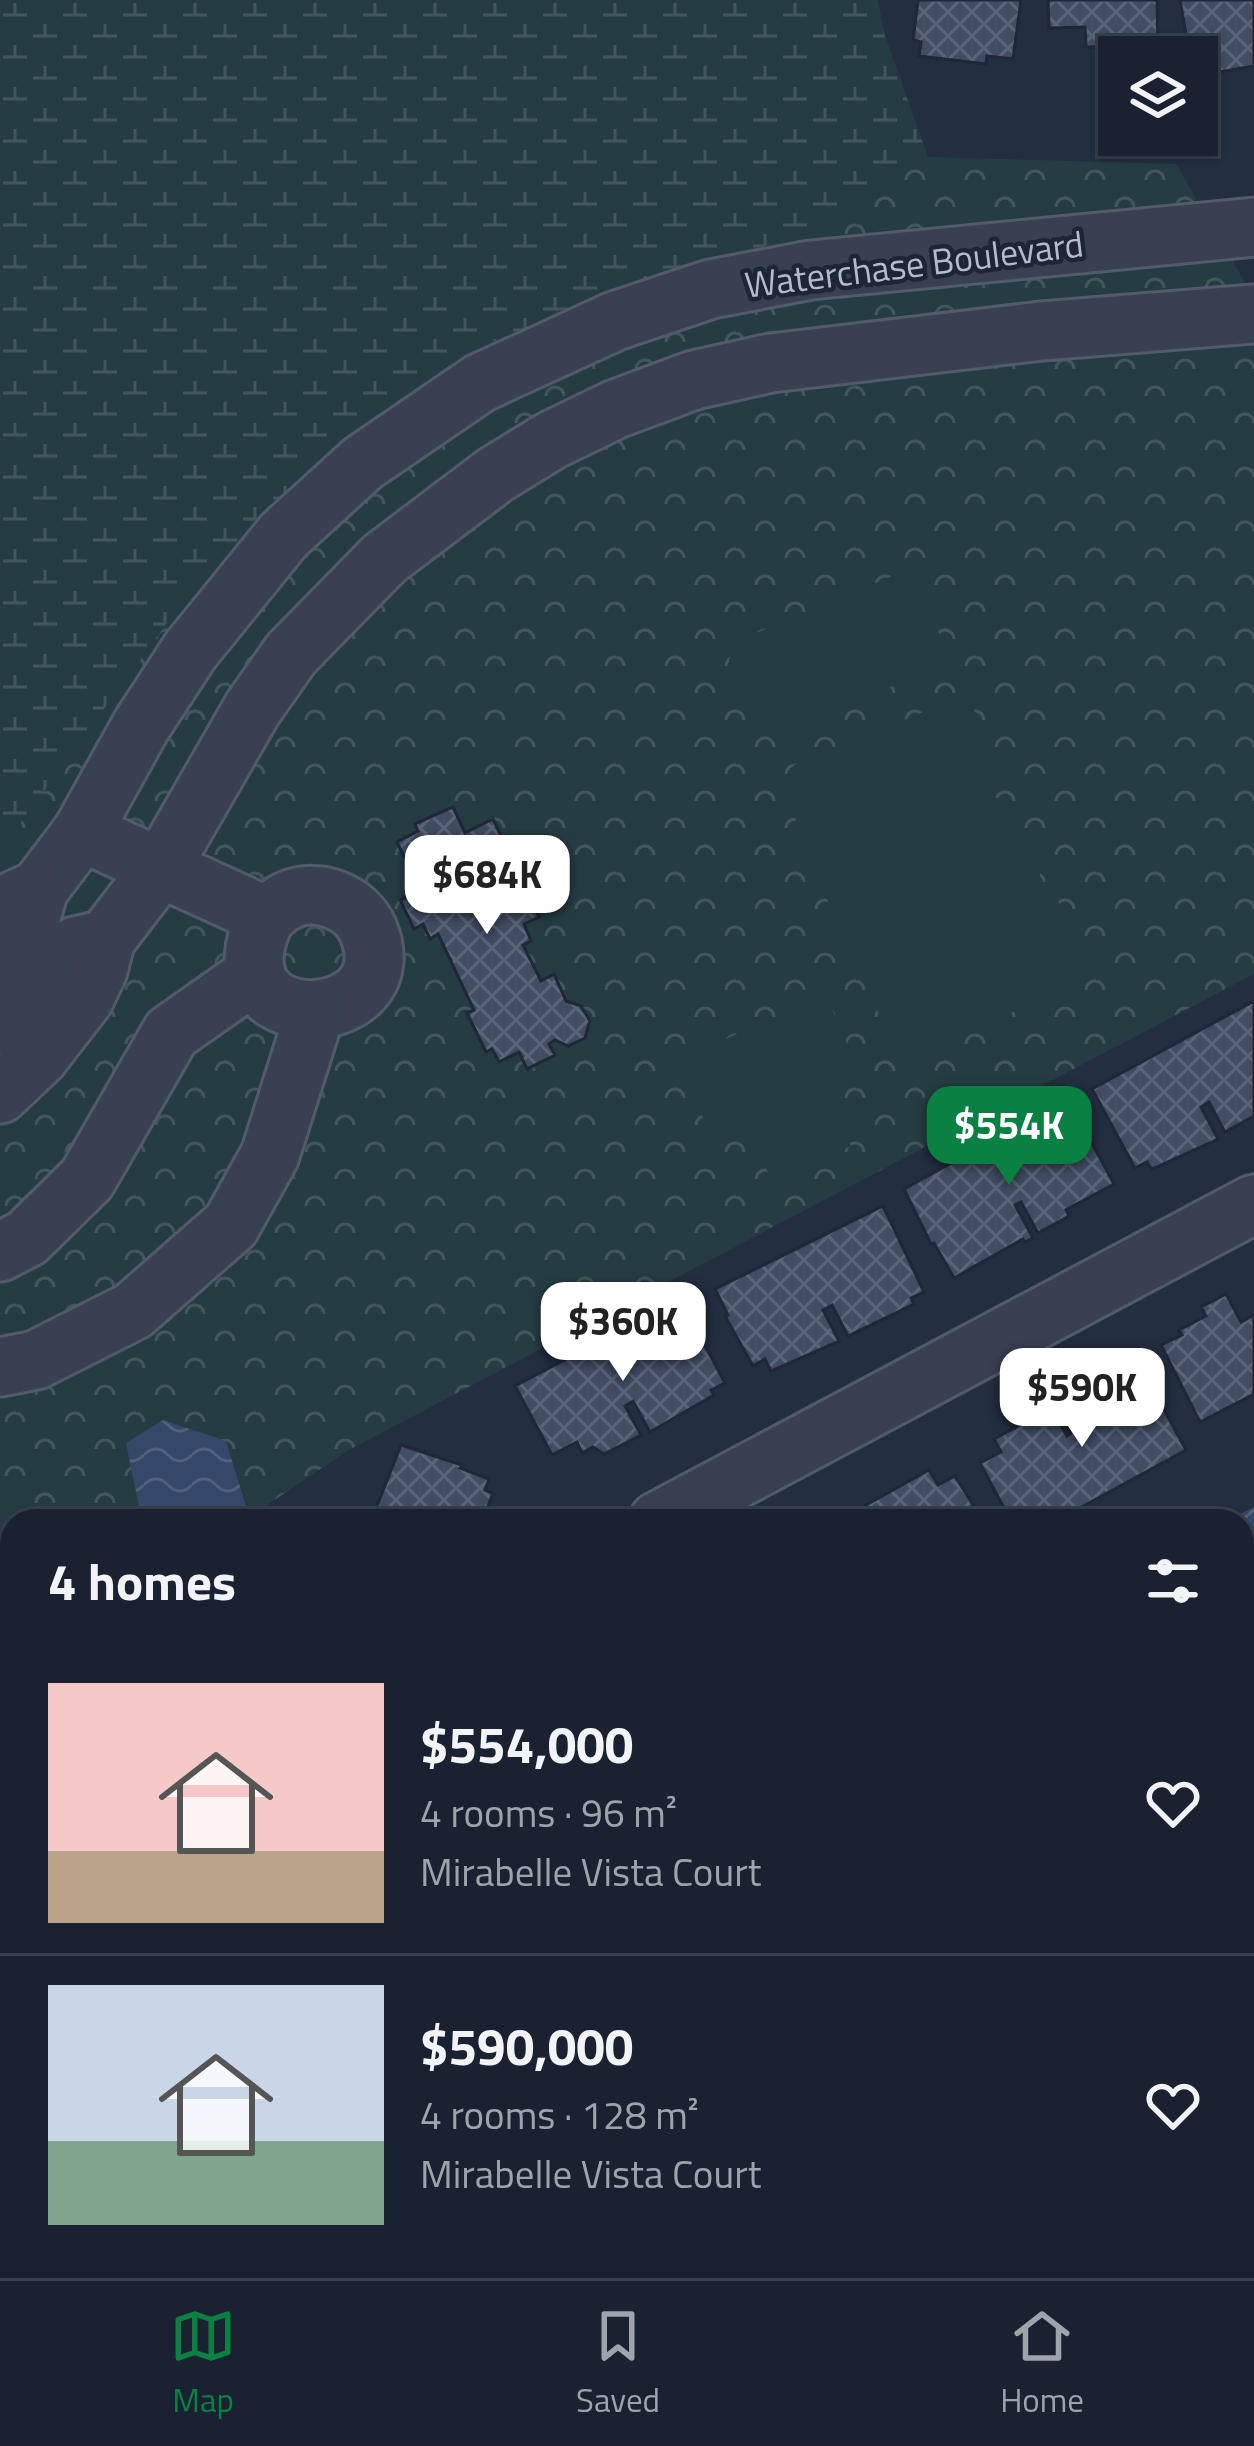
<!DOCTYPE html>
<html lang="en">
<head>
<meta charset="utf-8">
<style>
	body { margin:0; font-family:"Titillium Web",sans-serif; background:#232a39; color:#f1f3f6; height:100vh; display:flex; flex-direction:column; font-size:45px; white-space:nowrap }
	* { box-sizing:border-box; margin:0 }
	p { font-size:39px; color:#9fa4ab }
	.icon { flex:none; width:66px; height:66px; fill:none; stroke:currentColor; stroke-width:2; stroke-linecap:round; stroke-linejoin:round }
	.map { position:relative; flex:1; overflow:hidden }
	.side { position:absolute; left:0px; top:1509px; width:1254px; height:771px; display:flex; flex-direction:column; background:#1a2231; border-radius:36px 36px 0 0; box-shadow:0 3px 9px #0004,0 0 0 3px #383f4d }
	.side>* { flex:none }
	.buttons { position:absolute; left:1098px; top:36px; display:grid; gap:24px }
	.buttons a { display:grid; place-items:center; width:120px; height:120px; border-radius:0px; background:#1a2231; box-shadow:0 3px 9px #0004,0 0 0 3px #383f4d; font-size:60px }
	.price { position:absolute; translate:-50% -102px; padding:0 27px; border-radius:24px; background:#fff; color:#222; font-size:39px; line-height:78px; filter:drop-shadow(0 3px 6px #0008) }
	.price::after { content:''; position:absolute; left:50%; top:72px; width:36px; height:27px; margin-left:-18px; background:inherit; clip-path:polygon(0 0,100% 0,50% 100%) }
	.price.active { background:#0b8043; color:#fff }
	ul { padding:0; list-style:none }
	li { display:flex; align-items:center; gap:36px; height:300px; padding:0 48px }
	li+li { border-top:3px solid #383f4d }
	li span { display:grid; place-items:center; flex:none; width:336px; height:240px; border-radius:0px; color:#555 }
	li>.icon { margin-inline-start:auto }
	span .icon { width:144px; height:144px; fill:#fffc; stroke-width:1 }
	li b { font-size:51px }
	h2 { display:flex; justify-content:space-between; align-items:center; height:144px; padding:0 48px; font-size:51px }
	.tab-bar { display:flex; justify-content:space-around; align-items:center; height:168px; border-top:3px solid #383f4d; background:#1a2231; font-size:33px; color:#9fa4ab }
	.tab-bar a { display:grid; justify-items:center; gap:6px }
	.tab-bar .active { color:#0b8043 }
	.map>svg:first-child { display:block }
	.wetland { fill:url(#wetland-marsh) }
	.park { fill:url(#park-crowns) }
	.garden { fill:#253d42 }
	.water { fill:url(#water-waves) }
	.building { fill:url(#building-cross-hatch); stroke:#1f2738; stroke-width:3 }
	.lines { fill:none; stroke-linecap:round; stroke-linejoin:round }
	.minor-casing { stroke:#535b6b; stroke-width:63 }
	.major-casing { stroke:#41495a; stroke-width:72 }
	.path { stroke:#445a5f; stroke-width:8; stroke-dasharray:9 9; stroke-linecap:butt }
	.minor { stroke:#384051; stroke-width:57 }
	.major { stroke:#565f71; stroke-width:66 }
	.labels { text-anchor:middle; stroke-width:9; stroke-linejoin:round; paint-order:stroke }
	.street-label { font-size:36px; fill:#b4bbcb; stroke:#1d2536 }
</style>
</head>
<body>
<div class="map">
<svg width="1254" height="2278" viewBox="0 0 1254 2278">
	<defs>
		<pattern id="wetland-marsh" width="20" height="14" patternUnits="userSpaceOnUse" patternTransform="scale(3)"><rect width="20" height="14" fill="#253d42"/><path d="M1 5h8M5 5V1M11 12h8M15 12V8" fill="none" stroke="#42575c"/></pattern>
		<pattern id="park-crowns" width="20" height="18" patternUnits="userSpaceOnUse" patternTransform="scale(3)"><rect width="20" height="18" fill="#253d42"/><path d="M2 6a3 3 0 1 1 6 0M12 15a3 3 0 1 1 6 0" fill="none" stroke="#42575c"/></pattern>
		<pattern id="water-waves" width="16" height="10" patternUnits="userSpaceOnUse" patternTransform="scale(3)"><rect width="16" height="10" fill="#364869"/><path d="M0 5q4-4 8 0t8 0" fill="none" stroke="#51607d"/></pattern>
		<pattern id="building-cross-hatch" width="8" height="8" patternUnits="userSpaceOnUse" patternTransform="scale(3)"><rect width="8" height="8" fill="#424d64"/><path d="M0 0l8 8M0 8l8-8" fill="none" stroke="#5b6579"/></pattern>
	</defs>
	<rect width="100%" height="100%" fill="#232e41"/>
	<path class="wetland" d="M0,0H878L884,33L928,157L817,230L604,296L328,480L190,592L0,851Z"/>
	<path class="park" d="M928,157L1176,164L1254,298V974L347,1451L251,1516L226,1441L138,1494L142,1521H12V1711L0,1708V1053L33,1021L0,998V851L190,592L328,480L421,371L604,296L817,230Z"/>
	<g class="garden">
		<path d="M897,574L914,579L943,642L939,666L775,736L755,727L729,660L737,641Z"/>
		<path d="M953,700L973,707L999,771L991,796L1013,804L1042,869L1034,893L1058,901L1084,965L1073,986L919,1053L893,1047L867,986L874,958L850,951L821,886L830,865L812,857L783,790L794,765Z"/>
		<path d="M826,995L861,1076L827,1092L851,1146L772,1181L746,1123L712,1138L678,1060Z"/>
	</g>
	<g class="water">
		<path d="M163,1420L226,1441L251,1521H142L126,1443Z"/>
		<path d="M1254,1507V1919H1242V1521H1227Z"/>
		<path d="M0,1709L12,1711V1984L0,1981Z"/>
	</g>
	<g class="building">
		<path d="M918,0H1021L1013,59L987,56L986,64L919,56L921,42L913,40Z"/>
		<path d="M1048,0H1157L1158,46L1086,47L1085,27L1049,28Z"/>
		<path d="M1180,0H1254V66L1197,76V57H1190Z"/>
		<path d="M453,807L465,833L493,819L539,917L524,924L531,941L523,945L541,981L554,974L566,1001L581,1006L590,1021L585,1038L568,1046L555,1040L549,1044L555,1055L527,1069L519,1052L499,1062L492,1049L486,1052L467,1013L474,1010L438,934L430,939L423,924L414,929L400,900L412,895L406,882L414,878L397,842L418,831L415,824Z"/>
		<path d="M1254,1001V1116L1225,1132L1209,1102L1201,1107L1218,1139L1152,1169L1147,1162L1135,1168L1092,1089Z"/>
		<path d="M1068,1099L1114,1184L1066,1210L1069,1216L1038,1233L1021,1202L1015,1205L1033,1238L1025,1242L1023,1239L954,1278L934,1243L931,1244L904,1189Z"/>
		<path d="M883,1206L924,1292L911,1298L914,1304L848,1336L832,1305L823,1310L839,1341L771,1371L765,1359L753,1366L725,1316L728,1315L715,1289Z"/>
		<path d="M1226,1294L1241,1322L1254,1315V1394L1200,1422L1161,1345L1182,1335L1179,1330L1206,1316L1201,1307Z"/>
		<path d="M680,1299L725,1383L711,1390L714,1395L650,1432L633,1401L625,1406L641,1435L604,1454L593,1447L582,1453L577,1442L552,1455L515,1386Z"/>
		<path d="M1121,1369L1129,1384L1145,1375L1186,1450L1056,1521H1011L980,1463L1001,1452L994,1439L1051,1408L1067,1436L1071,1433L1056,1405Z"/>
		<path d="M401,1445L462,1465L460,1468L489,1479L485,1490L493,1493L482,1521H371Z"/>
		<path d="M929,1470L938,1485L955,1476L983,1521H875L866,1505Z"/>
		<rect x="1242" y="2005" width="12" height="102"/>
		<path d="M869,2268H1054L1051,2278H899Z"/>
		<path d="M1082,2268H1175L1172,2278H1078Z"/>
	</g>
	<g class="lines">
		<defs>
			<g id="minor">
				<path d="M82,832L266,916C273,911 281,903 289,900C317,887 356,902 368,930C412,1033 203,1044 266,916"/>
				<path d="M0,907L39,889L82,832L141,726L190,651L284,535L363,463L480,383L615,321L711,289L811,270L1254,227"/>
				<path d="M0,957L28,927L39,889"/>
				<path d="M0,1025L75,946L106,939"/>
				<path d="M0,1094L39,1057L84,999L98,970L106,939L162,866L253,708L291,654L384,559L495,475L552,440L616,409L694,380L771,363L1042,331L1254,314"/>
				<path d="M0,1252L27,1238L87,1179L171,1033L255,974"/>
				<path d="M0,1367L36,1360L133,1311L231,1225L270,1155L315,1013"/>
				<path d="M658,1521L1254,1204"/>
				<path d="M1242,2208H1254"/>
			</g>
			<g id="major">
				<path d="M0,2101L12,2105"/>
				<path d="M0,2199L12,2203"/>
				<path d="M200,2268L230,2278"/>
				<path d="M486,2268L515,2278"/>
			</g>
		</defs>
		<use href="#minor" class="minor-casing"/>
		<use href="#major" class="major-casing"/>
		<path class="path" d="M122,2268L152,2278"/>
		<use href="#minor" class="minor"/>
		<use href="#major" class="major"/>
	</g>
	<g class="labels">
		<g class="street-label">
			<text transform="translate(914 264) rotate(-7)" y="13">Waterchase Boulevard</text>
		</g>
	</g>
</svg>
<div class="buttons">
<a><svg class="icon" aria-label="layers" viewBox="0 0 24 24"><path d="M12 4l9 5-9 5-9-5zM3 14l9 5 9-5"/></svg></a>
</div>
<b class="price" style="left:487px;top:937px">$684K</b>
<b class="price active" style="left:1009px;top:1188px">$554K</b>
<b class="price" style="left:623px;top:1384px">$360K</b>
<b class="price" style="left:1082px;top:1450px">$590K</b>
<section class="side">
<h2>4 homes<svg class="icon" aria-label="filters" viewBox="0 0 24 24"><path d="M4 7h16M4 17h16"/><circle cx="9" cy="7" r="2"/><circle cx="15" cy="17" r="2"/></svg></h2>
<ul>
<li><span style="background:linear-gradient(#f6c9c9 70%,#b9a48a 0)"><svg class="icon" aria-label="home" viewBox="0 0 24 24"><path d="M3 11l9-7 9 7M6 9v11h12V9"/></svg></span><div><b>$554,000</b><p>4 rooms · 96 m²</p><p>Mirabelle Vista Court</p></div><svg class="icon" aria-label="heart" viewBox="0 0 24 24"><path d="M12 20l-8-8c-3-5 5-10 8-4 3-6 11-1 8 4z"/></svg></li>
<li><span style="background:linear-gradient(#c9d6e8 65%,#7fa58c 0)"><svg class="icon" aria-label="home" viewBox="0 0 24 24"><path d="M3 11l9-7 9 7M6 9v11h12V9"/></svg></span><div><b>$590,000</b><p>4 rooms · 128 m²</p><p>Mirabelle Vista Court</p></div><svg class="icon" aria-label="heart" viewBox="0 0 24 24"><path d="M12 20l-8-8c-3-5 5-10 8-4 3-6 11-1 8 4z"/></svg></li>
</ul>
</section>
</div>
<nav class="tab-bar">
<a class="active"><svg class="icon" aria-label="map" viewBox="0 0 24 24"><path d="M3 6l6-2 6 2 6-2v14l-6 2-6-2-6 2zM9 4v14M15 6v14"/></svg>Map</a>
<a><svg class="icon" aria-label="saved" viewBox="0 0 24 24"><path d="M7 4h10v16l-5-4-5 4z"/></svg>Saved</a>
<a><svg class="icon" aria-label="home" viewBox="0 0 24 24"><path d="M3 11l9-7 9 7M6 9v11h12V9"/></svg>Home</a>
</nav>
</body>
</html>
